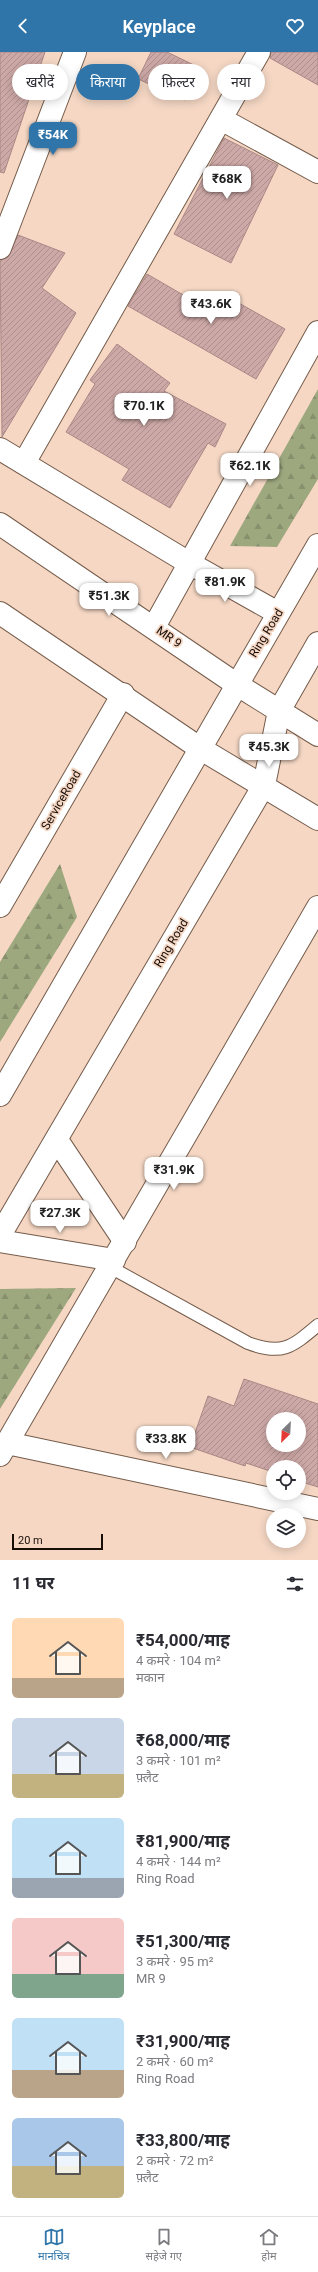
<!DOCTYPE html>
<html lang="hi">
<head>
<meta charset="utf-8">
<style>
	body { margin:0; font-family:Roboto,"Noto Sans Devanagari",sans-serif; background:#f2f2f3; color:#2b2b33; height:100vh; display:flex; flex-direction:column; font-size:15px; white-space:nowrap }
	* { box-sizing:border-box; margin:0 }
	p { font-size:13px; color:#7c7c81 }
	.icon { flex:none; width:22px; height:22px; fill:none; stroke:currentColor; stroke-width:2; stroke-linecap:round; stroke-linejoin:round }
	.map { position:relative; height:1508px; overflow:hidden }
	.side { display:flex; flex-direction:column; background:#fff; flex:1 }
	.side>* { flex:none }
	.banner { position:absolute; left:12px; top:12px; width:294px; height:36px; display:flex; gap:8px }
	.needle { width:26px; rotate:204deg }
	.tools { position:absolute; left:266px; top:1360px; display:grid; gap:8px }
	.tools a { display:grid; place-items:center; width:40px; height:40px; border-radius:50%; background:#fff; box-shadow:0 2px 10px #0003; font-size:20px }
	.scale { position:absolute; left:12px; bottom:10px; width:91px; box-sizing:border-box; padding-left:4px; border:2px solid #180e08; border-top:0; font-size:11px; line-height:14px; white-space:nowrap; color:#180e08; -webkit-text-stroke:3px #f5d7c4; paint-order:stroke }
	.price { position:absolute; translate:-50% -34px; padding:0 9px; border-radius:8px; background:#fff; color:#222; font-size:13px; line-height:26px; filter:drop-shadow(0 1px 2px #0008) }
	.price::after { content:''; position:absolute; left:50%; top:24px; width:12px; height:9px; margin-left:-6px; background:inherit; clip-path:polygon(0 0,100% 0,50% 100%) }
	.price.active { background:#3075aa; color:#fff }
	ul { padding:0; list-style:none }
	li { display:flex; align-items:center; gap:12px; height:100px; padding:0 12px }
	li span { display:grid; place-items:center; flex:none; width:112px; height:80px; border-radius:6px; color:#555 }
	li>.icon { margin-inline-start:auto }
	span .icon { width:48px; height:48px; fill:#fffc; stroke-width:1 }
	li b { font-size:17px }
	h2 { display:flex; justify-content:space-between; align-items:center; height:48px; padding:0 12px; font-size:17px }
	.pill { padding:0 14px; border-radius:18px; background:#fff; box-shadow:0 2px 10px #0003; font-size:14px; line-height:36px }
	.pill.active { background:#3075aa; color:#fff }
	header { display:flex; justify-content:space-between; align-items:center; height:52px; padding:0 12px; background:#3075aa; color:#fff; font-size:18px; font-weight:600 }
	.menu { display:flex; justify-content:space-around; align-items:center; height:56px; border-top:1px solid #e1e1e2; background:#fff; font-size:11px; color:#7c7c81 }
	.menu a { display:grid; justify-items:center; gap:2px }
	.menu .active { color:#3075aa }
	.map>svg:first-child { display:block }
	.forest { fill:url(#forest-firs) }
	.building { fill:url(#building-hatch); stroke:#aa8886; fill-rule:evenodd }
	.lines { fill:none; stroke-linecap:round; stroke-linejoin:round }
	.lane-casing { stroke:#755c4b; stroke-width:14 }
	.street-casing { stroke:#755c4b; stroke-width:24 }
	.secondary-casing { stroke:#755c4b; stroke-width:24 }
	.primary-casing { stroke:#755c4b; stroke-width:24 }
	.lane { stroke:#fff; stroke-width:12 }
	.street { stroke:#fff; stroke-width:22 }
	.secondary { stroke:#fff; stroke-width:22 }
	.primary { stroke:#fff; stroke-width:22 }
	.labels { text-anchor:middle; stroke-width:3.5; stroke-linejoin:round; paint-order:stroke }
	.street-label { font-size:12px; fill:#180e08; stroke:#f5d7c4 }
</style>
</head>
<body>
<header><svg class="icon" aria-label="back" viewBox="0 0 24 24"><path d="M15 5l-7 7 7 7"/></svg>Keyplace<svg class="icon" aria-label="heart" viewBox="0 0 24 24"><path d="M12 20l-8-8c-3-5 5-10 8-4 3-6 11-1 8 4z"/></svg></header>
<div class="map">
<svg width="318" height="1508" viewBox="0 0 318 1508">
	<defs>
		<pattern id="forest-firs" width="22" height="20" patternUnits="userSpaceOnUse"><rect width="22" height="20" fill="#9ea87f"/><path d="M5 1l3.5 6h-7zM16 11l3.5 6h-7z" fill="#878f6c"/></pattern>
		<pattern id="building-hatch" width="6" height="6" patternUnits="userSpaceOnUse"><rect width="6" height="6" fill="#cca8a6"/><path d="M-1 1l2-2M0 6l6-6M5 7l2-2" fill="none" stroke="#ae8f8d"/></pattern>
	</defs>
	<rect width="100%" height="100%" fill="#f5d7c4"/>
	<g class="forest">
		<path d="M318,337V427L277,495L230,494Z"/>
		<path d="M60,812L77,865L0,990V910Z"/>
		<path d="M76,1236L0,1357V1237Z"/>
	</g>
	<g class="building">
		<path d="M0,0H45L4,121L0,120Z"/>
		<path d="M151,0H167L200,16L185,48L138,27Z"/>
		<path d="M271,0H318V33L270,6Z"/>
		<path d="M224,86L278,113L231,211L174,182Z"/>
		<path d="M18,183L65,201L42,236L76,261L2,385L0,208L8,205Z"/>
		<path d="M147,222L211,259L221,241L285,277L256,327L128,254Z"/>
		<path d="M117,292L170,331L164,339L226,372L215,395L208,391L170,456L122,428L129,417L66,380L95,332L90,328Z"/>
		<path d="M244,1327L318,1352V1435L299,1429V1415H273V1420L246,1411L245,1414L190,1395L208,1344L234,1354ZM273,1367H299V1393H273Z"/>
	</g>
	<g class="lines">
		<defs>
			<path id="lane" d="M110,1215L248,1291C282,1304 292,1295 318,1273"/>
			<g id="street">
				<path d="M221,67L318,120"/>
				<path d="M0,196L75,0"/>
				<path d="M0,397L189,511L278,561"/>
				<path d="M24,411L259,0"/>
				<path d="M7,1391L318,1457"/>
			</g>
			<g id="secondary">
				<path d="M0,472L236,632L318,683"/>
				<path d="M0,561L201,697L318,767"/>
				<path d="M154,575L318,280"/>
				<path d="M0,854L123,642"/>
				<path d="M57,1088L125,1190"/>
				<path d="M0,1189L114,1208"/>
				<path d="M0,1403L318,855"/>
			</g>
			<g id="primary">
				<path d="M0,1043L318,493"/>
				<path d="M0,1183L264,733L279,659L318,591"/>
			</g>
		</defs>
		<use href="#lane" class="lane-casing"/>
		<use href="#street" class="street-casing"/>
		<use href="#secondary" class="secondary-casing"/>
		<use href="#primary" class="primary-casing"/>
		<use href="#lane" class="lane"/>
		<use href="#street" class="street"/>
		<use href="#secondary" class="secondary"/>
		<use href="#primary" class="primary"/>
	</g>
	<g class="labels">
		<g class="street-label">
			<text transform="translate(266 581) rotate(-59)" y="4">Ring Road</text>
			<text transform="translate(169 585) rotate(35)" y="4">MR 9</text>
			<text transform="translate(61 748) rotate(-60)" y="4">ServiceRoad</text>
			<text transform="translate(171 891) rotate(-59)" y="4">Ring Road</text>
		</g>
	</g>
</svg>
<div class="tools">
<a><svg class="needle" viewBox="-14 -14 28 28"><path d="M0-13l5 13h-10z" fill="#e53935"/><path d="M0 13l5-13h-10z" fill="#7c7c81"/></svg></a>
<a><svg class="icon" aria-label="locate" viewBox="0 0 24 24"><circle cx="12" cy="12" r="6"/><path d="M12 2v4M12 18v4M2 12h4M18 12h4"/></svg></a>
<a><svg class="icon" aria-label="layers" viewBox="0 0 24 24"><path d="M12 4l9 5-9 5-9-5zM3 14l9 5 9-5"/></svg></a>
</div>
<div class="scale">20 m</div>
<b class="price active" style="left:53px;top:104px">₹54K</b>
<b class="price" style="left:227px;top:148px">₹68K</b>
<b class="price" style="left:211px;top:273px">₹43.6K</b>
<b class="price" style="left:144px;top:375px">₹70.1K</b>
<b class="price" style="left:250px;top:435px">₹62.1K</b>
<b class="price" style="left:225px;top:551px">₹81.9K</b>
<b class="price" style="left:109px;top:565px">₹51.3K</b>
<b class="price" style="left:269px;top:716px">₹45.3K</b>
<b class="price" style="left:174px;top:1139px">₹31.9K</b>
<b class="price" style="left:60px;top:1182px">₹27.3K</b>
<b class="price" style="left:166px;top:1408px">₹33.8K</b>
<div class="banner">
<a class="pill">खरीदें</a>
<a class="pill active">किराया</a>
<a class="pill">फ़िल्टर</a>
<a class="pill">नया</a>
</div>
</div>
<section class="side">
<h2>11 घर<svg class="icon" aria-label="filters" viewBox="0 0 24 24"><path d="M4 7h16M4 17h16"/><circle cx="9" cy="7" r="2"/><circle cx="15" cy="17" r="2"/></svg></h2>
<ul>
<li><span style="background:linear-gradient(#ffd9b3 75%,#b9a48a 0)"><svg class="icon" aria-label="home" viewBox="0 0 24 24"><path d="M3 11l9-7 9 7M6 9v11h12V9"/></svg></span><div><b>₹54,000/माह</b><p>4 कमरे · 104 m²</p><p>मकान</p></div></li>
<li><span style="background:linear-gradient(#c9d6e8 70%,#c2b280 0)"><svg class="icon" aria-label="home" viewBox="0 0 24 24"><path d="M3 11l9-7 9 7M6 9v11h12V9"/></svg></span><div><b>₹68,000/माह</b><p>3 कमरे · 101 m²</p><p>फ़्लैट</p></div></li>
<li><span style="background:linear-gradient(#bfe0f5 75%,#9aa5b1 0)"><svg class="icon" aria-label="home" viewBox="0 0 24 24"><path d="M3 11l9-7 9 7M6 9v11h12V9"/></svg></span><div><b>₹81,900/माह</b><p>4 कमरे · 144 m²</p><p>Ring Road</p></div></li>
<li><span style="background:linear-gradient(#f6c9c9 70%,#7fa58c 0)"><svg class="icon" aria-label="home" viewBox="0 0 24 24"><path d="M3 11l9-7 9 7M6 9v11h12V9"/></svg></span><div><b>₹51,300/माह</b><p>3 कमरे · 95 m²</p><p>MR 9</p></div></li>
<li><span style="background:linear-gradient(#bfe0f5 65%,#b9a48a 0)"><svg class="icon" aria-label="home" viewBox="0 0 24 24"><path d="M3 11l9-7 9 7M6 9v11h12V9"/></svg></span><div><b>₹31,900/माह</b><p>2 कमरे · 60 m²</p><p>Ring Road</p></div></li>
<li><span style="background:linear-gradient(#a9c7e8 60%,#c2b280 0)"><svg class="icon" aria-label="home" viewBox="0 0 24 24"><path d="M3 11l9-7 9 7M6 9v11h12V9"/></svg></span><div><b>₹33,800/माह</b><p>2 कमरे · 72 m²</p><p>फ़्लैट</p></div></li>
</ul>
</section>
<nav class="menu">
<a class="active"><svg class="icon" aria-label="map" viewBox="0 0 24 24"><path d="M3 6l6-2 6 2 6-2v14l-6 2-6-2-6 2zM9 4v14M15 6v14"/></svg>मानचित्र</a>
<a><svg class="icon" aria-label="saved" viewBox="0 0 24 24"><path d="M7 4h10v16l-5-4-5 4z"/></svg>सहेजे गए</a>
<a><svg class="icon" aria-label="home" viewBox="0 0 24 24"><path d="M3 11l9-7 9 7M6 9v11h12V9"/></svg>होम</a>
</nav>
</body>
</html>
